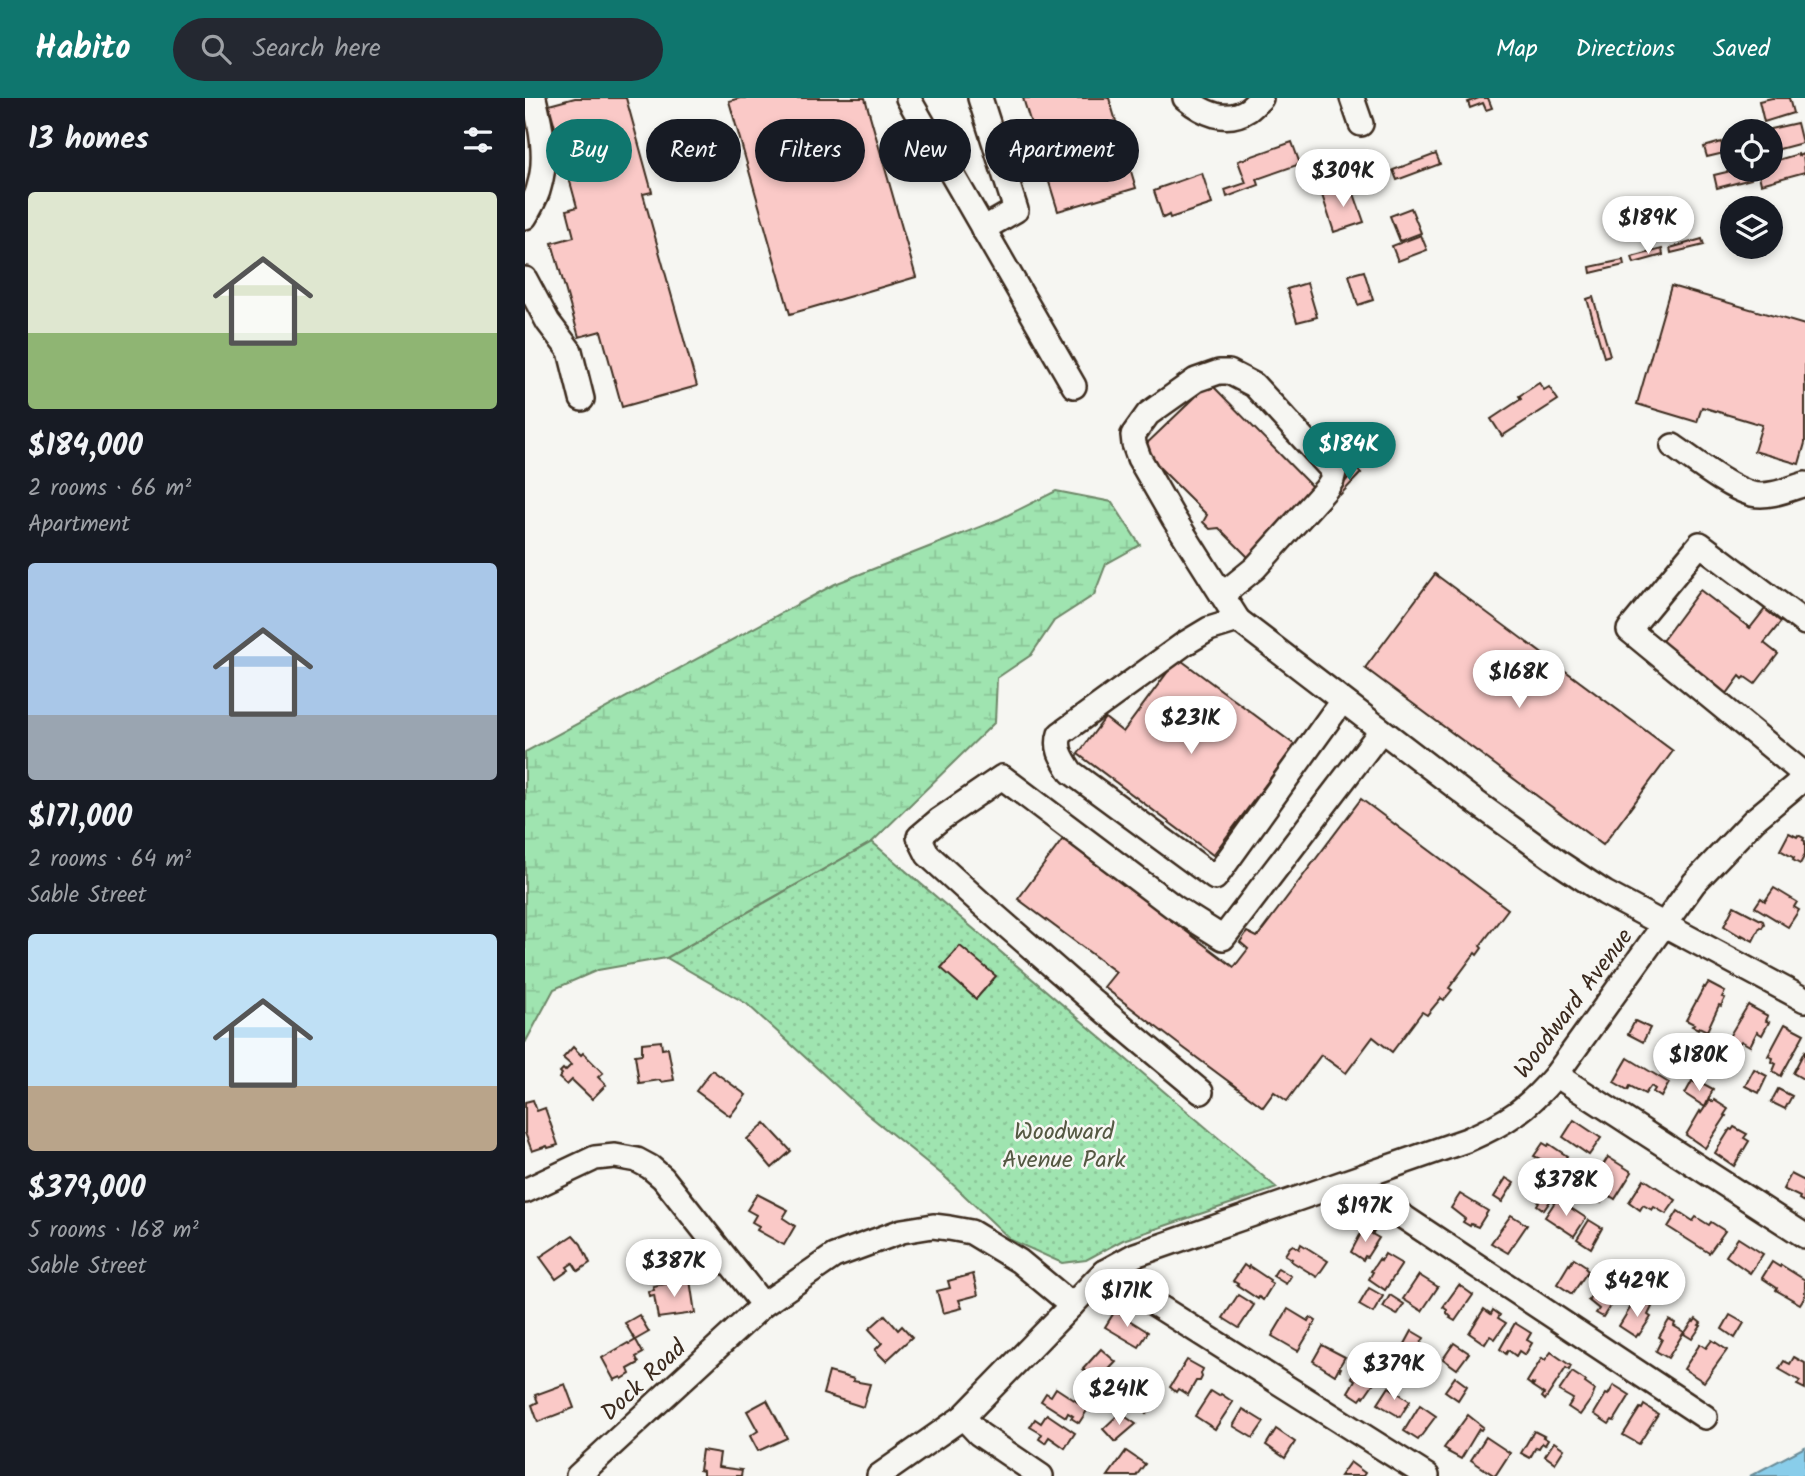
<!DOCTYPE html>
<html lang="en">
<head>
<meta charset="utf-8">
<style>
	body { margin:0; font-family:Kalam,sans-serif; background:#242831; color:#f1f3f6; height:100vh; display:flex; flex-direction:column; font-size:26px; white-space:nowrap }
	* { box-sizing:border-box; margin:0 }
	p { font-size:23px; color:#9ea1a6 }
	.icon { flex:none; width:38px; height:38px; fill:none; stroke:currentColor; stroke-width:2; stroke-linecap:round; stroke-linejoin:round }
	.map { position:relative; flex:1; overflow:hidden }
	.details { display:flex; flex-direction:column; background:#171b24; width:525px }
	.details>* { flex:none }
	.top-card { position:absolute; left:21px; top:21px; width:665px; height:63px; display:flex; gap:14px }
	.tools { position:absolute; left:1195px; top:21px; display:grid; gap:14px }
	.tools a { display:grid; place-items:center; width:63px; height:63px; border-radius:50%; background:#171b24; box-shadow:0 4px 10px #0003; font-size:35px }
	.price { position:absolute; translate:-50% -60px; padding:0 16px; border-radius:24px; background:#fff; color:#222; font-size:23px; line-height:46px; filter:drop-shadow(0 2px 4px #0008) }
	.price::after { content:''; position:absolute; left:50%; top:42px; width:21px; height:16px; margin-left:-10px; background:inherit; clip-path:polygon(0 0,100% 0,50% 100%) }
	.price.on { background:#0f766e; color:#fff }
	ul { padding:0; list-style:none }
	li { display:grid; align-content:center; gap:14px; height:371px; padding:0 28px }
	li span { display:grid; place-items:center; height:217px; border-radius:7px; color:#555 }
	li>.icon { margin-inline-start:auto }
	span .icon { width:126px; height:126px; fill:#fffc; stroke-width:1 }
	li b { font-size:30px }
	h2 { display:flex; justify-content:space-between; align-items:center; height:84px; padding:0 28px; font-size:30px }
	.chip { padding:0 24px; border-radius:32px; background:#171b24; box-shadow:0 4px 10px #0003; font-size:24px; line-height:63px }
	.chip.on { background:#0f766e; color:#fff }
	header { display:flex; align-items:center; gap:42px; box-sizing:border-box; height:98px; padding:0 35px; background:#0f766e; color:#fff }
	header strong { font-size:33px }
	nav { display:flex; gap:38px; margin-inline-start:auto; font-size:24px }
	.search { width:490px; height:63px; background:#242831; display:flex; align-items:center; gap:18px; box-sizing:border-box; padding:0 24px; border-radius:38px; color:#9ea1a6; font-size:26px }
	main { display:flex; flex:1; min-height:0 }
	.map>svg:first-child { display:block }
	.wetland { fill:url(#wetland-marsh); stroke:#6d8767; stroke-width:2 }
	.park { fill:url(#park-dots); stroke:#6d8767; stroke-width:2 }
	.water { fill:#89cdea; stroke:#6a8c98; stroke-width:2 }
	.building { fill:#fac9c7; stroke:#3b2a1e; stroke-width:2 }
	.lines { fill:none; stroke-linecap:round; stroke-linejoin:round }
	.minor-casing { stroke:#3b2a1e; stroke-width:28 }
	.minor { stroke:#f6f6f2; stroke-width:23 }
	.labels { text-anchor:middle; stroke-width:5; stroke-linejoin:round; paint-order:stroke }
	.street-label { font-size:24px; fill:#3b2a1e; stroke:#f6f6f2 }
	.park-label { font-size:24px; fill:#545842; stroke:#f6f6f2 }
</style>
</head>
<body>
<header>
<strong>Habito</strong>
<div class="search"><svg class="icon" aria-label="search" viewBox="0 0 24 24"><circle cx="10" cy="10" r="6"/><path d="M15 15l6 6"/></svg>Search here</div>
<nav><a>Map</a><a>Directions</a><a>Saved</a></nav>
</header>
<main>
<section class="details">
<h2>13 homes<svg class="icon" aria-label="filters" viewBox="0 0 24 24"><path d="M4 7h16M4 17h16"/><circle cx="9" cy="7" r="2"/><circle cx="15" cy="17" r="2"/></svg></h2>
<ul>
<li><span style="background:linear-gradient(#dfe7d0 65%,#8fb573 0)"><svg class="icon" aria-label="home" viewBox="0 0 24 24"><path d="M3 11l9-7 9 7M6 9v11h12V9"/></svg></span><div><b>$184,000</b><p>2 rooms · 66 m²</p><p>Apartment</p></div></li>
<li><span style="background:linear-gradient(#a9c7e8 70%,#9aa5b1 0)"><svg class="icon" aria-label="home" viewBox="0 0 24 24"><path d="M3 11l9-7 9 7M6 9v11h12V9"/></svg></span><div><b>$171,000</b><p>2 rooms · 64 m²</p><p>Sable Street</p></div></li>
<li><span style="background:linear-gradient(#bfe0f5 70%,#b9a48a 0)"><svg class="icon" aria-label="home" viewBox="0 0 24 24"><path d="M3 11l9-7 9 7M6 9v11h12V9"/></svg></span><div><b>$379,000</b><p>5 rooms · 168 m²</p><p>Sable Street</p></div></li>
</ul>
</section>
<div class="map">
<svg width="1280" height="1378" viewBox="0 0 1280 1378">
	<defs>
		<pattern id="wetland-marsh" width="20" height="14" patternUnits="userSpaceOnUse" patternTransform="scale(1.75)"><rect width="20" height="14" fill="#9fe4b0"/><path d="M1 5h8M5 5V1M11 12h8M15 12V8" fill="none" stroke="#8ac497"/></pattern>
		<pattern id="park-dots" width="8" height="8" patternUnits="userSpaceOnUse" patternTransform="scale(1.75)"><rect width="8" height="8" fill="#9fe4b0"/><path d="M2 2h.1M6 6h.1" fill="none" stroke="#8ac497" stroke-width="1.8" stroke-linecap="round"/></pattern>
	</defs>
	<rect width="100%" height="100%" fill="#f6f6f2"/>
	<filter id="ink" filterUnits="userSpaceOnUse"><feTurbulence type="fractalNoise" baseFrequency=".0143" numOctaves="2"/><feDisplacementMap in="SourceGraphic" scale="14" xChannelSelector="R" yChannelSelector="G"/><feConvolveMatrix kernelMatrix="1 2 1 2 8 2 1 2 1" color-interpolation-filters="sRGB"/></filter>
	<g filter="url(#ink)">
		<path class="wetland" d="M531,393L587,404L615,447L581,466L569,497L529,523L506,557L472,580L470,624L347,744L141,860L73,872L29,891L0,945V654L310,486L475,421Z"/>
		<path class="park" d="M347,744L752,1090L598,1142L561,1162L537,1165L486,1142L420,1079L341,1015L222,906L142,860Z"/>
		<path class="water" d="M1280,1349V1378H1225Z"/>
		<g class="building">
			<path d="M50,0H101L127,94L118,96L172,288L97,309L76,233L54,239L27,145L49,139L42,112L52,109L24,7Z"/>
			<path d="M215,0H340L391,179L265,216L204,3Z"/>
			<path d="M498,0H584L611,90L533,113Z"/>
			<path d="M954,0H963L967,10L961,12L958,5L945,10L943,4Z"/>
			<path d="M1247,0H1264L1268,15L1239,24L1234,3Z"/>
			<path d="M1272,25L1277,45L1247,53L1246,43L1248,42V40H1246L1245,31Z"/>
			<path d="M767,44L775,66L732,81L734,87L702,99L700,92L721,85L713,63Z"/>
			<path d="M1196,44L1199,55L1182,59L1179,49Z"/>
			<path d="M911,56L915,66L872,82L868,72Z"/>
			<path d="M1273,56V58L1278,56L1280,74L1236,86L1233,72H1246V64Z"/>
			<path d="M1210,72H1224L1226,81L1192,90L1189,77Z"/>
			<path d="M677,75L687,106L645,120L644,117L638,120L629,93L634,91V90Z"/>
			<path d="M826,87L839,124L809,134L797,97Z"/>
			<path d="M886,110L896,135L875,143L865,118Z"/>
			<path d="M896,137L902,152L873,163L867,148Z"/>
			<path d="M1177,141L1179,147L1146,155L1145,150Z"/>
			<path d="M1137,151L1138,157L1109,165L1107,159Z"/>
			<path d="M1098,162L1099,167L1066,175L1065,169Z"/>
			<path d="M839,173L848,202L833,207L824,177Z"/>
			<path d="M782,185L792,219L772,224L762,191Z"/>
			<path d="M1146,188L1280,227V345L1274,366L1229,353L1237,327L1177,309L1172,324L1112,306Z"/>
			<path d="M1068,199L1085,257L1079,259L1062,201Z"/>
			<path d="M685,285L792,394L724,460L694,430L685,431L678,424L682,417L616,351Z"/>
			<path d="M1014,285L1019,292L1024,289L1033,302L977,338L966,321L996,301L994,298Z"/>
			<path d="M831,371L836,375L815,397L811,394Z"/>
			<path d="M910,476L1148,653L1078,747L840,570Z"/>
			<path d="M1175,492L1225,530L1240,511L1256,524L1239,545L1253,556L1230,586L1220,579L1218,581L1215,578L1201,597L1134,547Z"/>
			<path d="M653,560L770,647L688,757L553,656L580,620L598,634Z"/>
			<path d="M836,701L983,811L955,848L957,850L952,857L950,855L924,890L927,892L919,902L916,900L902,917L897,914L867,954L848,939L821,975L796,957L762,1003L749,994L738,1009L652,945L579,889L591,874L493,801L538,741L709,869L723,851L715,844L722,834L732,839Z"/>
			<path d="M1264,735L1272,739L1273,737L1279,740L1278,742L1280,743V757L1275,766L1268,762L1269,760L1255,752Z"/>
			<path d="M1249,790L1272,804L1269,809L1274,812L1263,829L1230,809L1236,800L1240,803Z"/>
			<path d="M1209,808L1238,823L1239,826L1237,830L1235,829L1228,843L1217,837V839L1199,828Z"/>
			<path d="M435,848L471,878L451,901L416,870Z"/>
			<path d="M1183,885L1200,894L1197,899L1200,900L1196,908L1194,907L1182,933L1174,929L1173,931L1167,928L1169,926L1161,922L1179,889L1180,890Z"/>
			<path d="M1223,907L1243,918L1241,923L1244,924L1237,937L1232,934L1225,948L1216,943L1213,948L1202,942Z"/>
			<path d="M1110,923L1125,930L1118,944L1103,936Z"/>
			<path d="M1260,926L1279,936L1256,978L1248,973L1251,966L1247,964L1248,960L1243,958Z"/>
			<path d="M1174,940L1188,947L1176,970L1162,963Z"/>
			<path d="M136,943L137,951L143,950L149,982L136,984L135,982L114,985L110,957L117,956V945Z"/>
			<path d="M48,949L56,957L58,955L78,975L73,979L81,987L67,1001L47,982L42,987L34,980L37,976L35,974L38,971L40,973L46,967L38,960Z"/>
			<path d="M1187,951L1200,957L1190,976L1178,969Z"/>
			<path d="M1280,952V982L1268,975Z"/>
			<path d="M1103,960L1144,985L1136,999L1128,994L1130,991L1126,988L1120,996L1105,988L1103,992L1089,984Z"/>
			<path d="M1229,971L1242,978L1234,995L1220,988Z"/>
			<path d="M187,972L221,997L205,1018L171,993Z"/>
			<path d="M1167,983L1175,987L1177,985L1188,991L1180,1009L1160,996Z"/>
			<path d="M1253,991L1267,998L1260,1011L1246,1004Z"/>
			<path d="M8,1002L12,1013L20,1010L33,1047L23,1050L22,1048L7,1053L0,1035V1004Z"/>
			<path d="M1185,1002L1188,1004L1189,1002L1203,1011L1199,1017L1201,1018L1180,1050L1161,1037L1175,1013L1176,1015Z"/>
			<path d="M1049,1022L1076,1040L1064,1057L1038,1039Z"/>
			<path d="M240,1025L266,1053L247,1070L222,1041Z"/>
			<path d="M1209,1029L1222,1036L1219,1040L1224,1043L1209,1068L1190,1055L1205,1031L1207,1032Z"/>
			<path d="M1018,1045L1023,1048L1024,1046L1042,1058L1037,1065L1045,1069L1039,1079L1043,1082L1037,1091L1021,1080L1026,1072L1024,1070L1019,1078L1010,1072L1016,1064L1013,1063L1015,1061L1009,1058Z"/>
			<path d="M1083,1059L1107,1074L1090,1101L1082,1096L1076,1105L1060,1095Z"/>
			<path d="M1266,1076L1280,1083L1279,1104L1274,1101L1275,1099L1258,1091Z"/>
			<path d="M981,1080L989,1085L977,1104L969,1099Z"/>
			<path d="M1119,1081L1151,1102L1141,1116L1129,1109L1127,1112L1118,1107L1115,1112L1104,1104Z"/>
			<path d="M1020,1094L1028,1099L1019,1112L1012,1107Z"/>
			<path d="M232,1096L263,1112L258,1120L270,1128L259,1147L232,1132L234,1128L227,1124L231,1117L222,1112Z"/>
			<path d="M935,1096L963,1113L953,1129L946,1126L945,1128L938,1124L940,1121L926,1110Z"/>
			<path d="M1032,1101L1061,1120L1049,1138L1020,1119Z"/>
			<path d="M1153,1113L1168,1123L1171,1119L1184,1127L1186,1124L1200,1133L1184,1155L1143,1129Z"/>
			<path d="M986,1117L1002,1127L983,1155L966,1145Z"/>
			<path d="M1064,1122L1077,1130L1066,1150L1052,1141Z"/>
			<path d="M841,1130L849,1134L847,1136L854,1140L842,1159L840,1158L838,1162L826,1154L835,1137L837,1136Z"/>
			<path d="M48,1137L56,1146L65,1165L53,1173L48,1165L42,1169L44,1172L31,1181L15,1159Z"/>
			<path d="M1213,1140L1238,1156L1225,1175L1201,1158Z"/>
			<path d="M776,1146L803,1163L792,1179L766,1163L767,1161L760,1157L765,1149L768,1147L774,1151Z"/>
			<path d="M860,1156L877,1166L860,1192L844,1181L848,1174L846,1173L854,1161L856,1163Z"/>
			<path d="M1049,1160L1061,1168L1060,1170L1063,1173L1047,1196L1032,1186L1044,1166L1045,1167Z"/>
			<path d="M1247,1164L1255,1169L1256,1167L1280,1182V1198L1275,1206L1251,1192L1252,1190L1237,1180Z"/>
			<path d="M719,1167L723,1170L724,1168L745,1182L744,1184L748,1186L738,1202L734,1199L733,1201L712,1187L713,1186L708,1183Z"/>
			<path d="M753,1170L766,1178L761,1186L748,1178Z"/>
			<path d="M1129,1173L1150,1184L1141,1201L1120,1190Z"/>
			<path d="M448,1176L453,1197L434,1202L437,1210L418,1215L412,1193L425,1190L423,1183Z"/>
			<path d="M894,1177L913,1189L897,1213L878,1201Z"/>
			<path d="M1087,1181L1095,1186L1091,1192L1094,1194L1078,1219L1071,1215L1074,1211L1063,1202L1077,1183L1083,1187Z"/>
			<path d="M165,1182L170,1215L133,1220L129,1197L124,1198L123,1193L129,1192L128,1188Z"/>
			<path d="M934,1187L948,1197L930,1223L925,1220L926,1219L922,1215V1212L918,1209Z"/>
			<path d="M844,1190L858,1198L848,1215L834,1207Z"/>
			<path d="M713,1197L729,1207L714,1230L698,1220Z"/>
			<path d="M865,1197L879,1206L872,1217L858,1209Z"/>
			<path d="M1115,1202L1127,1209L1123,1217L1126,1219L1114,1237L1113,1236L1111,1239L1094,1228L1107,1207L1109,1209Z"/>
			<path d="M763,1211L783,1223L785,1219L791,1223L773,1253L747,1238Z"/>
			<path d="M959,1211L966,1216L968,1212L975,1217L973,1220L981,1225L970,1241L965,1238L960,1246L944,1235Z"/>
			<path d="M590,1213L623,1234L614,1249L580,1229Z"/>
			<path d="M114,1217L124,1234L110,1242L100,1225Z"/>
			<path d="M360,1217L373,1232L377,1228L387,1239L361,1263L350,1252L357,1245L344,1231Z"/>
			<path d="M1205,1217L1219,1225L1210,1240L1197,1231Z"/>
			<path d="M1171,1221L1176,1225L1174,1227L1176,1228L1167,1241L1159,1236L1168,1223L1169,1224Z"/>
			<path d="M1144,1222L1150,1225L1149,1228L1159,1234L1143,1260L1131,1253L1137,1241L1134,1239Z"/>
			<path d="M990,1225L1006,1235L1002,1242L1007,1245L1000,1257L994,1253L991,1258L983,1252L981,1256L975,1251Z"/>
			<path d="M887,1233L899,1240L891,1253L880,1246Z"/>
			<path d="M111,1242L118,1255L111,1259L114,1265L103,1271L105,1276L97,1281L96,1279L89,1282L77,1260L103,1245L104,1246Z"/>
			<path d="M1187,1242L1202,1252L1179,1284L1159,1271L1175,1246L1181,1250Z"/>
			<path d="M929,1245L944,1255L932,1271L918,1261Z"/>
			<path d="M797,1247L820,1259L814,1269L816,1270L815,1272L813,1271L810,1277L788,1263Z"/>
			<path d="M576,1251L591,1264L572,1284L558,1271Z"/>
			<path d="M1026,1254L1046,1268L1044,1272L1041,1270L1020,1302L1017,1299L1019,1296L1007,1288L1009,1286L1007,1285L1006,1287L1002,1284L1017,1260L1020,1262Z"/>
			<path d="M1269,1259L1280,1265V1291L1272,1287L1275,1283L1254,1271L1259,1263L1265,1266Z"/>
			<path d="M662,1262L678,1271L676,1276L677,1279L675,1283H671L663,1297L653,1291L651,1294L645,1289Z"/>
			<path d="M836,1265L848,1272L844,1278L850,1283L839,1299L838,1298L835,1302L823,1294L830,1282L826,1279Z"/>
			<path d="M304,1274L329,1281L328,1283L345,1286L338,1309L298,1296Z"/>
			<path d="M1047,1274L1061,1283L1060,1285L1070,1292L1067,1300L1055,1317L1043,1309L1048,1301L1034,1293Z"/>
			<path d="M930,1279L942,1288L933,1302L920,1293Z"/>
			<path d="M40,1286L49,1310L13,1324L7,1307L13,1304L10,1297Z"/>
			<path d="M1089,1287L1105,1297L1089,1323L1087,1322L1084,1326L1069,1316L1081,1296L1083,1297Z"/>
			<path d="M864,1289L885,1303L875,1319L853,1306Z"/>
			<path d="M531,1290L563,1311L554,1325L546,1320L548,1318L543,1315L541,1319L516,1303L521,1295L526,1298Z"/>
			<path d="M619,1290L633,1305L621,1316L607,1301Z"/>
			<path d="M686,1293L694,1298L696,1296L708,1304L690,1331L670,1318Z"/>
			<path d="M242,1302L262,1340L233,1353L225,1338L233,1333L222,1313Z"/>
			<path d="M895,1307L911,1318L893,1342L879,1333Z"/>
			<path d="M1119,1307L1133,1316L1114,1346L1098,1337L1115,1310L1117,1311Z"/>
			<path d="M718,1311L739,1324L728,1340L708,1328Z"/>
			<path d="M595,1315L611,1326L590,1344L578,1331Z"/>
			<path d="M522,1316L550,1335L540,1350L524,1339L520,1345L514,1341L517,1336L505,1329L510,1321L516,1325Z"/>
			<path d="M943,1317L958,1329L956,1332L954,1331L936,1361L923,1354L924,1353L919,1350Z"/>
			<path d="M751,1331L770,1344L760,1360L741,1347Z"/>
			<path d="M1009,1333L1019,1338L1018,1339L1023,1342L1020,1347L1017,1345L1014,1350L1011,1349L1005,1360L996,1355Z"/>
			<path d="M961,1339L985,1355L970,1378L946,1362Z"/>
			<path d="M1029,1344L1039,1351L1030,1365L1020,1358Z"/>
			<path d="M177,1352L195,1355L193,1369L217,1372L216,1378H178V1373L174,1372Z"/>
			<path d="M601,1353L620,1366L611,1378H583Z"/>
			<path d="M825,1364L840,1375L838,1378H815Z"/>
		</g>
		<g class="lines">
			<defs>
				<g id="minor">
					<path d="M383,0L549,288"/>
					<path d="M455,0L491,112L458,131"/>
					<path d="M660,0C678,15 701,26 723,12C727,9 732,4 736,0"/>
					<path d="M827,0L836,26"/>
					<path d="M0,119C5,110 12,99 14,89C23,60 16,29 9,0"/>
					<path d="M0,181L23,224L45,253L57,301"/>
					<path d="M1148,348C1170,363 1202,389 1227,396C1244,400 1264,391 1280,386"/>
					<path d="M698,496L730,470L801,391L807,382L809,374L729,287L704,274H694L671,282L623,316L608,337L609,346L614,360L649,421L713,522L945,700L1036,766L1080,795L1280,902"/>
					<path d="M713,522L684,531L659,546L535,636C530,651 538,661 546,674L690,780L817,603"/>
					<path d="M1279,676L1104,532L1175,446L1280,525"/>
					<path d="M1031,977L1280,1138"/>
					<path d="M676,994L578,912L458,807L403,757L394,739L414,722L477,679L649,809L698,840L856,633"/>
					<path d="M832,1081L856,1104L1180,1319"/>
					<path d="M0,1093L70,1060L90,1058L112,1062L125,1069L138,1080L238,1207"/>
					<path d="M579,1174L902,1378"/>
					<path d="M438,1319L454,1336L516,1378"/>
					<path d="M53,1378L238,1207L309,1158L377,1133L408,1128L424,1130L446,1134L494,1163L547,1207"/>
					<path d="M354,1378L438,1319L579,1174L610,1157L942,1042C983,1024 1002,1011 1031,977L1169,785L1229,722L1271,687L1280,675"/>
				</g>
			</defs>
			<use href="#minor" class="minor-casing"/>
			<use href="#minor" class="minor"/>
		</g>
	</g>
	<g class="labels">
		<g class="street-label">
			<text transform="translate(1048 905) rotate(-53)" y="8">Woodward Avenue</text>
			<text transform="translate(118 1282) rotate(-43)" y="8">Dock Road</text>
		</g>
		<g class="park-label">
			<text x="539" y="1041">Woodward<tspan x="539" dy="28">Avenue Park</tspan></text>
		</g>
	</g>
</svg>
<div class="tools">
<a><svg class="icon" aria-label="locate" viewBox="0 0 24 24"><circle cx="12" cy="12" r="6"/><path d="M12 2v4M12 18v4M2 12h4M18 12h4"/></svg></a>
<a><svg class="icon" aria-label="layers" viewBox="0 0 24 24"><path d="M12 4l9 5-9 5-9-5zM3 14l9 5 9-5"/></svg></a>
</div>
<b class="price" style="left:818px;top:111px">$309K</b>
<b class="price" style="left:1123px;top:158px">$189K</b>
<b class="price on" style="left:824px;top:384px">$184K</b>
<b class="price" style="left:994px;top:612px">$168K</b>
<b class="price" style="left:666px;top:658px">$231K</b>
<b class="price" style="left:1174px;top:995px">$180K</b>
<b class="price" style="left:1041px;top:1120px">$378K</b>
<b class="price" style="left:840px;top:1146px">$197K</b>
<b class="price" style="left:149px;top:1201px">$387K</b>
<b class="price" style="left:1112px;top:1221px">$429K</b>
<b class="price" style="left:602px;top:1231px">$171K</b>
<b class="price" style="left:869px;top:1304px">$379K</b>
<b class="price" style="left:594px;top:1329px">$241K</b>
<div class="top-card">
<a class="chip on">Buy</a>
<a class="chip">Rent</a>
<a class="chip">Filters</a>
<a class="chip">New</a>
<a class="chip">Apartment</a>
</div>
</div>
</main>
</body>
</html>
